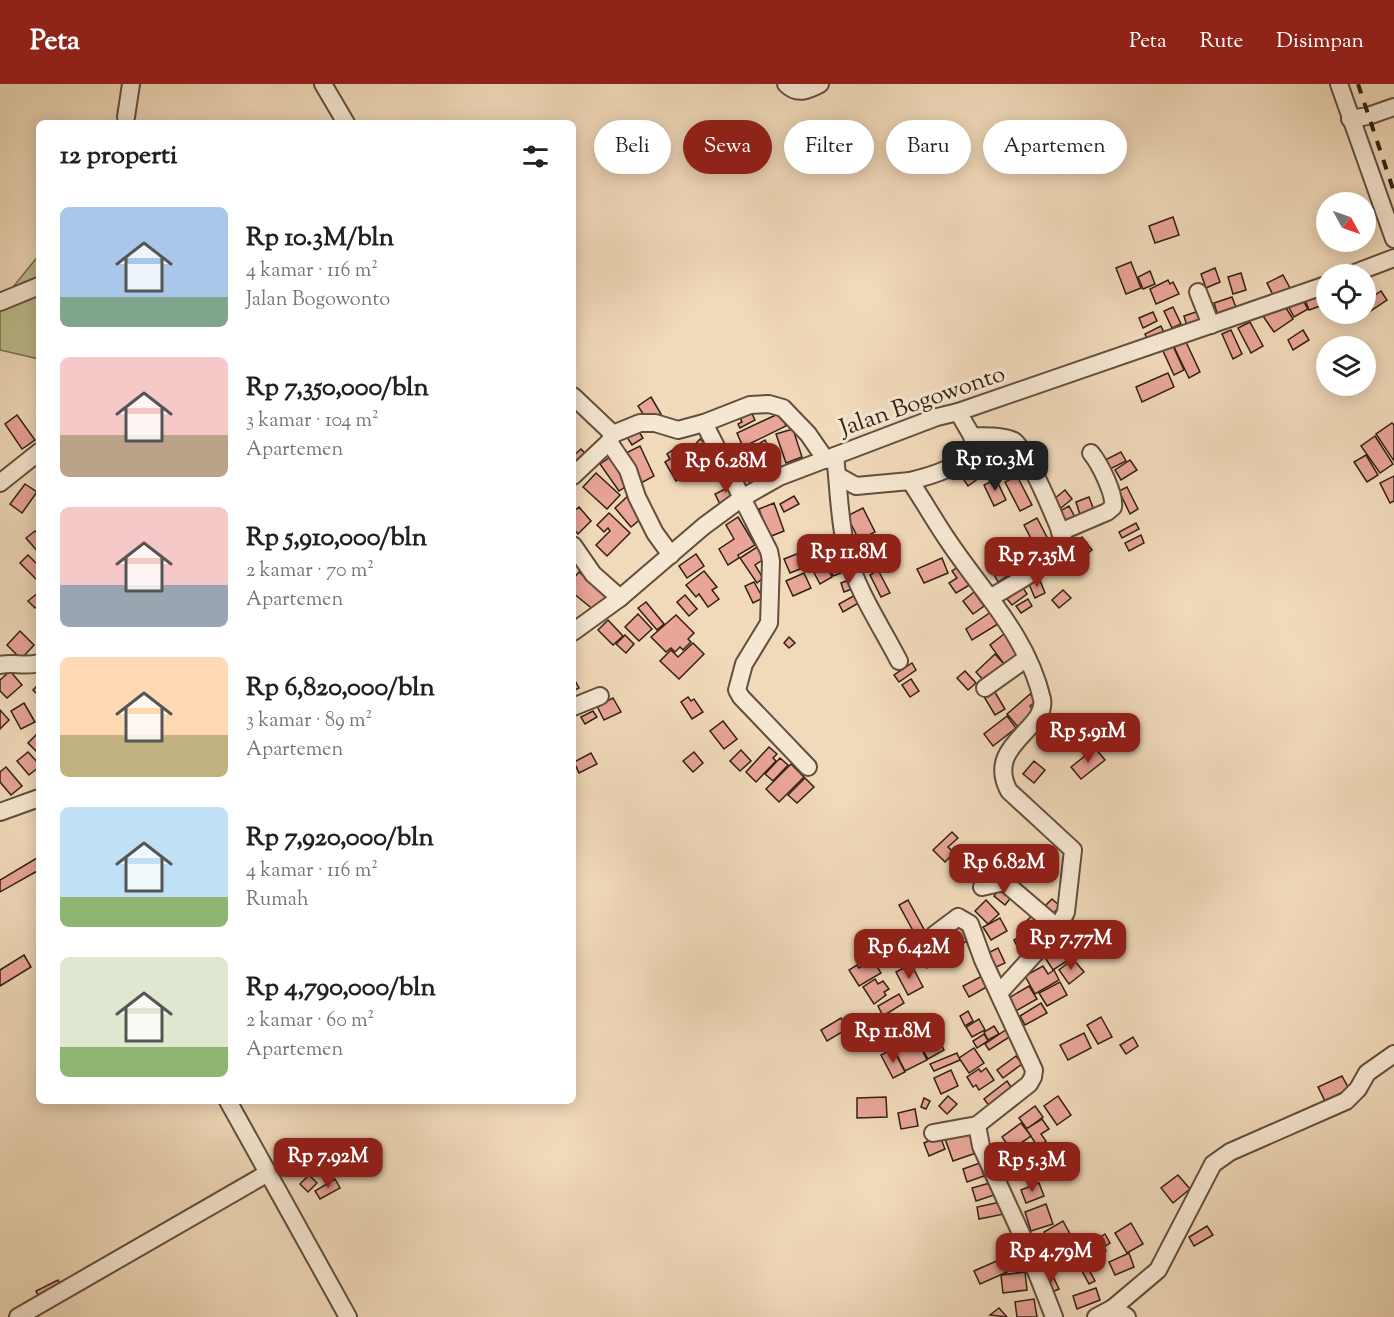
<!DOCTYPE html>
<html lang="id">
<head>
<meta charset="utf-8">
<style>
	body { margin:0; font-family:"Sorts Mill Goudy",serif; background:#f2f2f2; color:#222; height:100vh; display:flex; flex-direction:column; font-size:22px; white-space:nowrap }
	* { box-sizing:border-box; margin:0 }
	p { font-size:20px; color:#767676 }
	.icon { flex:none; width:33px; height:33px; fill:none; stroke:currentColor; stroke-width:2; stroke-linecap:round; stroke-linejoin:round }
	.map { position:relative; flex:1; overflow:hidden }
	.panel { position:absolute; left:36px; top:36px; width:540px; height:984px; display:flex; flex-direction:column; background:#fff; border-radius:9px; box-shadow:0 3px 15px #0003 }
	.panel>* { flex:none }
	.top-card { position:absolute; left:594px; top:36px; width:570px; height:54px; display:flex; gap:12px }
	.needle { width:39px; rotate:130deg }
	.controls { position:absolute; left:1316px; top:108px; display:grid; gap:12px }
	.controls a { display:grid; place-items:center; width:60px; height:60px; border-radius:50%; background:#fff; box-shadow:0 3px 15px #0003; font-size:30px }
	.price { position:absolute; translate:-50% -51px; padding:0 14px; border-radius:12px; background:#8f2418; color:#fff; font-size:20px; line-height:39px; filter:drop-shadow(0 2px 3px #0008) }
	.price::after { content:''; position:absolute; left:50%; top:36px; width:18px; height:14px; margin-left:-9px; background:inherit; clip-path:polygon(0 0,100% 0,50% 100%) }
	.price.active { background:#222; color:#fff }
	ul { padding:0; list-style:none }
	li { display:flex; align-items:center; gap:18px; height:150px; padding:0 24px }
	li span { display:grid; place-items:center; flex:none; width:168px; height:120px; border-radius:9px; color:#555 }
	li>.icon { margin-inline-start:auto }
	span .icon { width:72px; height:72px; fill:#fffc; stroke-width:1 }
	li b { font-size:26px }
	h2 { display:flex; justify-content:space-between; align-items:center; height:72px; padding:0 24px; font-size:26px }
	.pill { padding:0 21px; border-radius:27px; background:#fff; box-shadow:0 3px 15px #0003; font-size:21px; line-height:54px }
	.pill.active { background:#8f2418; color:#fff }
	header { display:flex; align-items:center; gap:36px; box-sizing:border-box; height:84px; padding:0 30px; background:#8f2418; color:#fff }
	header strong { font-size:28px }
	nav { display:flex; gap:33px; margin-inline-start:auto; font-size:21px }
	.map>svg:first-child { display:block }
	.green { fill:#bebe8d; stroke:#786f50; stroke-width:1.5 }
	.building { fill:#e9a598; stroke:#322014; stroke-width:1.5 }
	.lines { fill:none; stroke-linecap:round; stroke-linejoin:round }
	.minor-casing { stroke:#624e3e; stroke-width:20 }
	.minor { stroke:#f6e7d2; stroke-width:16 }
	.rail { stroke:#322014; stroke-width:4; stroke-dasharray:10 10; stroke-linecap:butt }
	.labels { text-anchor:middle; stroke-width:6; stroke-linejoin:round; paint-order:stroke }
	.street-label { font-size:24px; fill:#322014; stroke:#f6e7d2 }
</style>
</head>
<body>
<header>
<strong>Peta</strong>
<nav><a>Peta</a><a>Rute</a><a>Disimpan</a></nav>
</header>
<div class="map">
<svg width="1394" height="1233" viewBox="0 0 1394 1233">
	<rect width="100%" height="100%" fill="#f1daba"/>
	<filter id="stains"><feTurbulence type="fractalNoise" baseFrequency=".00333" numOctaves="4"/><feColorMatrix values="0 0 0 0 .2 0 0 0 0 .09 0 0 0 0 .02 0 0 0 .5 -.17"/></filter>
	<radialGradient id="worn" r=".72"><stop offset=".6" stop-color="#630" stop-opacity="0"/><stop offset="1" stop-color="#630" stop-opacity=".3"/></radialGradient>
	<g class="green">
		<path d="M39,171V192L13,203Z"/>
		<path d="M39,205V275L0,266V223Z"/>
	</g>
	<g class="building">
		<path d="M1173,133L1179,151L1155,159L1149,142Z"/>
		<path d="M1131,178L1141,204L1126,210L1116,184Z"/>
		<path d="M1215,184L1220,198L1206,204L1201,190Z"/>
		<path d="M1150,187L1155,200L1143,205L1138,193Z"/>
		<path d="M1241,189L1246,206L1233,210L1228,193Z"/>
		<path d="M1283,191L1290,204L1273,211L1267,199Z"/>
		<path d="M1168,196L1170,200L1173,198L1179,210L1156,220L1150,205Z"/>
		<path d="M1326,206V220L1309,226L1304,213Z"/>
		<path d="M1381,207L1387,216L1360,234L1357,230H1365V218Z"/>
		<path d="M1232,213L1237,226L1218,232L1214,219Z"/>
		<path d="M1301,213L1308,225L1294,233L1287,220Z"/>
		<path d="M1283,219L1293,235L1274,248L1263,232Z"/>
		<path d="M1173,223L1181,240L1172,244L1164,227Z"/>
		<path d="M1199,227L1202,237L1187,242L1184,232Z"/>
		<path d="M1153,228L1157,237L1143,244L1139,234Z"/>
		<path d="M1250,238L1263,262L1251,269L1238,244Z"/>
		<path d="M1161,242L1165,251L1149,259L1145,250Z"/>
		<path d="M1231,246L1242,270L1233,275L1222,250Z"/>
		<path d="M1303,246L1309,256L1293,266L1288,256Z"/>
		<path d="M1186,258L1200,288L1189,294L1174,263Z"/>
		<path d="M1173,262L1184,286L1174,291L1163,267Z"/>
		<path d="M1168,289L1174,303L1142,318L1136,303Z"/>
		<path d="M651,313L661,330L648,338L638,322Z"/>
		<path d="M749,324L755,336L740,344L738,340L742,338L738,330Z"/>
		<path d="M780,329L786,342L743,363L737,349Z"/>
		<path d="M17,331L35,356L22,365L5,340Z"/>
		<path d="M1392,339L1394,341V377L1376,350Z"/>
		<path d="M636,343L643,354L632,361L625,350Z"/>
		<path d="M793,345L802,373L786,379L776,350Z"/>
		<path d="M1375,352L1393,380L1380,389L1361,362Z"/>
		<path d="M700,355L713,367L703,377L690,366Z"/>
		<path d="M765,356L771,367L758,375L752,364Z"/>
		<path d="M640,362L654,392L641,399L626,369Z"/>
		<path d="M677,363L681,369L684,366L695,385L676,397L665,378L670,375L667,370Z"/>
		<path d="M581,365L589,374L573,386V372Z"/>
		<path d="M1121,368L1126,377L1108,386L1103,377Z"/>
		<path d="M776,371L780,379L762,388L758,380Z"/>
		<path d="M1366,371L1378,391L1367,398L1354,378Z"/>
		<path d="M612,372L631,399L619,407L600,380Z"/>
		<path d="M717,373L723,381L709,392L703,383Z"/>
		<path d="M977,374L987,388L968,402L959,389L966,384L963,381Z"/>
		<path d="M1130,376L1137,386L1121,396L1115,386Z"/>
		<path d="M596,389L620,411L607,425L583,403Z"/>
		<path d="M1017,392L1032,421L1020,427L1005,398Z"/>
		<path d="M1394,392V417L1390,419L1380,399Z"/>
		<path d="M996,395L1006,416L994,422L984,401Z"/>
		<path d="M25,400L37,408L22,429L10,420Z"/>
		<path d="M733,401L738,411L720,420L715,410Z"/>
		<path d="M1127,403L1138,425L1130,430L1119,407Z"/>
		<path d="M1065,406L1072,415L1061,424L1054,415Z"/>
		<path d="M630,410L643,433L631,443L615,424Z"/>
		<path d="M794,412L799,420L784,428L780,420Z"/>
		<path d="M1089,413L1095,429L1081,434L1076,418Z"/>
		<path d="M774,419L784,447L769,453L759,425Z"/>
		<path d="M1069,422L1077,437L1063,444L1055,430Z"/>
		<path d="M579,423L591,437L578,450L573,444V428Z"/>
		<path d="M863,424L875,448L859,456L847,432Z"/>
		<path d="M609,429L630,449L607,472L596,461L610,447L608,444L604,448L597,441Z"/>
		<path d="M738,433L755,461L738,471L739,474L728,481L719,465L734,455L726,441Z"/>
		<path d="M1037,434L1051,461L1038,468L1024,441Z"/>
		<path d="M1136,439L1139,445L1122,454L1119,448Z"/>
		<path d="M35,447L39,451V469L26,454Z"/>
		<path d="M838,449L845,463L831,470L825,456Z"/>
		<path d="M1141,451L1144,459L1129,467L1125,459Z"/>
		<path d="M1082,453L1092,466L1081,475L1071,462Z"/>
		<path d="M817,462L823,476L790,489L784,475Z"/>
		<path d="M757,463L764,475L755,481L763,494L757,499L740,474Z"/>
		<path d="M696,470L704,482L687,494L679,482Z"/>
		<path d="M845,470L851,485L833,492L827,477Z"/>
		<path d="M28,471L39,482V498L20,479Z"/>
		<path d="M1070,473L1076,485L1068,489L1062,478Z"/>
		<path d="M942,474L948,489L924,499L917,485Z"/>
		<path d="M823,476L832,493L820,500L811,483Z"/>
		<path d="M1003,478L1010,490L998,498L991,485Z"/>
		<path d="M961,481L973,499L956,509L949,499L957,494L952,487Z"/>
		<path d="M878,486L890,509L881,513L870,491Z"/>
		<path d="M704,487L717,503L712,506L719,515L708,523L699,510L696,513L686,501Z"/>
		<path d="M579,488L607,513L595,527L573,509V495Z"/>
		<path d="M804,489L811,504L793,512L786,497Z"/>
		<path d="M854,494L857,503L844,508L841,499Z"/>
		<path d="M1039,494L1045,509L1035,514L1028,498Z"/>
		<path d="M754,498L763,514L753,519L745,502Z"/>
		<path d="M1023,504L1027,510L1012,521L1007,515Z"/>
		<path d="M1063,506L1071,514L1059,524L1052,516Z"/>
		<path d="M39,508V520L35,524L28,517Z"/>
		<path d="M974,508L984,522L973,530L963,517Z"/>
		<path d="M857,510L862,517L843,528L839,520Z"/>
		<path d="M685,511L697,525L689,532L677,518Z"/>
		<path d="M1028,515L1032,522L1021,529L1016,522Z"/>
		<path d="M646,518L664,540L657,546L638,524Z"/>
		<path d="M991,528L998,540L972,556L966,545Z"/>
		<path d="M638,530L652,545L639,557L625,543Z"/>
		<path d="M676,531L694,549L688,555L691,558L683,566L680,563L675,568L671,564L666,568L651,553Z"/>
		<path d="M608,536L623,552L613,561L598,546Z"/>
		<path d="M20,547L34,561L21,575L7,561Z"/>
		<path d="M1008,547L1023,566L1004,580L990,561Z"/>
		<path d="M625,551L634,560L626,569L616,560Z"/>
		<path d="M789,553L795,559L789,564L784,559Z"/>
		<path d="M693,559L704,570L679,595L660,577L671,566L678,573Z"/>
		<path d="M995,570L1004,580L985,598L976,588Z"/>
		<path d="M912,579L916,586L899,598L894,591Z"/>
		<path d="M10,587L22,601L7,614L0,607V596Z"/>
		<path d="M965,587L976,599L968,606L957,594Z"/>
		<path d="M573,593L579,604L573,607Z"/>
		<path d="M911,595L919,607L910,613L902,601Z"/>
		<path d="M39,600V612L33,606Z"/>
		<path d="M993,605L1005,625L995,631L983,611Z"/>
		<path d="M1030,610L1036,617L1030,622L1035,628L1018,643L1007,630Z"/>
		<path d="M688,613L691,617L694,615L703,628L692,635L681,618Z"/>
		<path d="M613,614L621,628L604,636L597,622Z"/>
		<path d="M24,619L35,638L21,645L11,627Z"/>
		<path d="M0,626L9,636L0,645Z"/>
		<path d="M593,627L597,633L585,640L581,633Z"/>
		<path d="M1007,632L1016,644L993,662L984,650Z"/>
		<path d="M723,637L737,655L724,665L710,647Z"/>
		<path d="M38,649L39,651V670L28,659Z"/>
		<path d="M769,663L777,670L773,674L776,677L756,698L746,688Z"/>
		<path d="M1095,664L1105,676L1081,695L1071,683Z"/>
		<path d="M741,666L751,677L740,687L730,677Z"/>
		<path d="M28,668L39,680V683L29,691L17,677Z"/>
		<path d="M694,668L703,679L693,688L683,677Z"/>
		<path d="M591,669L597,680L579,689L574,678Z"/>
		<path d="M780,674L788,681L773,697L765,690Z"/>
		<path d="M1034,677L1045,686L1034,699L1023,690Z"/>
		<path d="M791,680L804,693L779,718L766,705Z"/>
		<path d="M6,683L22,702L11,711L0,698V688Z"/>
		<path d="M805,694L814,703L797,719L788,711Z"/>
		<path d="M952,748L958,754L948,763L954,769L945,778L933,766Z"/>
		<path d="M966,764L989,785L975,800L953,779Z"/>
		<path d="M37,774L39,786L0,808V796Z"/>
		<path d="M1002,801L1014,810L1005,821L994,812Z"/>
		<path d="M1052,815L1060,822L1052,831L1043,824Z"/>
		<path d="M908,816L926,849L917,854L899,821Z"/>
		<path d="M986,816L999,830L988,840L975,827Z"/>
		<path d="M1035,828L1050,842L1041,853L1025,839Z"/>
		<path d="M1000,834L1007,847L991,856L983,843Z"/>
		<path d="M1073,836L1086,848L1075,861L1062,849Z"/>
		<path d="M966,838L973,854L960,861L952,845Z"/>
		<path d="M1026,849L1033,861L1020,868L1014,856Z"/>
		<path d="M1059,849L1066,855L1060,863L1053,857Z"/>
		<path d="M1058,863L1067,877L1053,886L1044,872Z"/>
		<path d="M931,864L939,876L927,884L919,872Z"/>
		<path d="M998,864L1005,879L990,886L984,871Z"/>
		<path d="M24,871L31,883L0,902V886Z"/>
		<path d="M1073,875L1084,888L1069,900L1059,886Z"/>
		<path d="M873,876L881,889L859,902L849,886L857,881L859,884Z"/>
		<path d="M911,880L923,903L908,911L896,888Z"/>
		<path d="M1043,882L1048,890L1054,886L1059,896L1035,910L1025,892Z"/>
		<path d="M986,890L992,900L969,913L963,902Z"/>
		<path d="M875,895L878,900L883,897L889,905L884,908L886,911L874,920L863,903Z"/>
		<path d="M1060,898L1067,911L1047,922L1039,909Z"/>
		<path d="M1029,902L1037,915L1014,928L1007,915Z"/>
		<path d="M899,910L904,919L883,932L878,922Z"/>
		<path d="M1041,919L1047,929L1025,941L1020,932Z"/>
		<path d="M968,927L973,937L965,942L960,932Z"/>
		<path d="M917,930L929,948L918,955L909,939L913,937L911,933Z"/>
		<path d="M1101,933L1112,953L1098,960L1087,941Z"/>
		<path d="M841,934L847,945L827,957L821,946Z"/>
		<path d="M907,935L916,953L896,964L890,953L897,950L893,942Z"/>
		<path d="M979,935L985,946L972,953L966,943Z"/>
		<path d="M994,942L999,950L988,956L984,948Z"/>
		<path d="M1007,945L1011,952L989,966L985,960Z"/>
		<path d="M1084,949L1091,964L1068,976L1060,961Z"/>
		<path d="M936,950L944,966L928,975L919,959Z"/>
		<path d="M984,950L988,957L977,964L973,957Z"/>
		<path d="M1133,953L1138,962L1126,970L1120,961Z"/>
		<path d="M918,958L927,976L905,987L896,969Z"/>
		<path d="M974,964L984,979L969,989L959,974Z"/>
		<path d="M893,965L905,988L893,994L881,971Z"/>
		<path d="M957,969L960,976L934,987L930,980Z"/>
		<path d="M1016,972L1022,980L1003,994L997,986Z"/>
		<path d="M986,984L994,996L979,1006L976,1001L973,1003L967,993L979,985L981,988Z"/>
		<path d="M951,986L958,1002L941,1010L934,994Z"/>
		<path d="M1342,992L1349,1005L1325,1017L1318,1003Z"/>
		<path d="M1007,997L1013,1006L990,1023L984,1015Z"/>
		<path d="M948,1012L957,1020L947,1030L939,1022Z"/>
		<path d="M1058,1012L1071,1031L1057,1041L1044,1022Z"/>
		<path d="M886,1013L887,1033L857,1034V1014Z"/>
		<path d="M924,1014L930,1017L926,1025L921,1023Z"/>
		<path d="M1035,1022L1043,1033L1027,1045L1019,1034Z"/>
		<path d="M915,1025L918,1042L901,1045L898,1029Z"/>
		<path d="M1042,1035L1049,1045L1041,1050L1046,1057L1038,1063L1026,1045Z"/>
		<path d="M1021,1039L1031,1052L1011,1066L1002,1053Z"/>
		<path d="M972,1048L979,1068L953,1077L944,1052Z"/>
		<path d="M940,1052L945,1065L929,1072L924,1059Z"/>
		<path d="M1034,1061L1045,1079L1028,1090L1017,1071Z"/>
		<path d="M980,1079L984,1092L967,1098L963,1085Z"/>
		<path d="M309,1091L317,1099L308,1108L300,1100Z"/>
		<path d="M1178,1091L1190,1105L1173,1119L1161,1104Z"/>
		<path d="M335,1095L340,1104L320,1115L315,1107Z"/>
		<path d="M990,1099L994,1111L976,1117L972,1104Z"/>
		<path d="M1039,1099L1044,1112L1026,1119L1021,1106Z"/>
		<path d="M1001,1118L1004,1130L979,1135L977,1123Z"/>
		<path d="M1046,1120L1053,1140L1031,1147L1025,1128Z"/>
		<path d="M1063,1137L1070,1150L1046,1163L1042,1155L1046,1152L1044,1148Z"/>
		<path d="M1131,1139L1143,1160L1127,1169L1115,1149Z"/>
		<path d="M1207,1142L1213,1151L1194,1162L1189,1153Z"/>
		<path d="M1105,1150L1110,1159L1104,1163L1106,1167L1098,1173L1090,1160Z"/>
		<path d="M1062,1161L1073,1176L1059,1186L1048,1171Z"/>
		<path d="M1129,1169L1134,1183L1115,1191L1109,1178Z"/>
		<path d="M1001,1175L1007,1188L980,1200L974,1187Z"/>
		<path d="M1087,1182L1095,1197L1089,1200L1081,1185Z"/>
		<path d="M1025,1188L1027,1206L1003,1209L1001,1191Z"/>
		<path d="M1052,1190L1059,1205L1050,1209L1043,1194Z"/>
		<path d="M58,1196L62,1204L40,1215L36,1207Z"/>
		<path d="M1096,1204L1100,1216L1077,1225L1073,1212Z"/>
		<path d="M1034,1215L1037,1233H1017L1015,1218Z"/>
		<path d="M999,1224L1007,1233L990,1231Z"/>
	</g>
	<g class="lines">
		<defs>
			<g id="minor">
				<path d="M323,0L346,39"/>
				<path d="M786,0C797,11 807,7 820,0"/>
				<path d="M1339,0L1394,155"/>
				<path d="M126,33L131,0"/>
				<path d="M1350,35L1368,32L1394,23"/>
				<path d="M1352,190L1394,174"/>
				<path d="M1198,208L1211,241"/>
				<path d="M0,218L39,202"/>
				<path d="M573,312L613,350L640,339H655L678,346L704,339L750,321L769,320L783,324L808,350L826,376"/>
				<path d="M958,328L972,352L974,362C960,384 934,391 910,397C923,416 934,436 947,455C982,508 1027,551 1042,615C1048,645 984,661 1009,707L1073,766L1066,828L1058,844L999,909"/>
				<path d="M704,339L769,467L771,477L769,539L744,580L737,606L741,613L808,683"/>
				<path d="M972,352C984,353 1003,351 1014,357C1027,366 1056,436 1063,454C1061,477 1009,502 990,514"/>
				<path d="M609,358L628,386L637,413L655,449L671,471"/>
				<path d="M835,372C839,404 839,438 847,469C857,507 881,542 899,577"/>
				<path d="M573,392L609,358L613,350"/>
				<path d="M838,392L856,402L910,397"/>
				<path d="M0,399L39,368"/>
				<path d="M1060,448L1107,428L1113,423C1115,410 1100,380 1091,369"/>
				<path d="M573,461L593,490L620,514"/>
				<path d="M573,548L620,514L704,442L742,414L779,393L937,333L958,328L1326,201"/>
				<path d="M0,581C13,578 25,583 39,579"/>
				<path d="M985,604L1027,574"/>
				<path d="M573,623L600,612"/>
				<path d="M0,728L39,714"/>
				<path d="M982,803L1004,798L1058,844"/>
				<path d="M228,1017L348,1233"/>
				<path d="M977,1041L981,1062L1024,1156L1054,1233"/>
				<path d="M933,1049L977,1041L1029,1000L1033,993L1034,986L983,876L970,840L958,833L934,851"/>
				<path d="M1113,1224L1158,1186L1213,1080L1230,1068L1346,1017L1358,1005L1367,989L1394,970"/>
				<path d="M18,1233L268,1089"/>
				<path d="M1096,1233L1113,1224L1127,1233"/>
			</g>
		</defs>
		<use href="#minor" class="minor-casing"/>
		<use href="#minor" class="minor"/>
		<path class="rail" d="M1358,0L1394,108"/>
	</g>
	<g class="labels">
		<g class="street-label">
			<text transform="translate(922 316) rotate(-19)" y="8">Jalan Bogowonto</text>
		</g>
	</g>
	<rect width="100%" height="100%" filter="url(#stains)"/>
	<rect width="100%" height="100%" fill="url(#worn)"/>
</svg>
<div class="controls">
<a><svg class="needle" viewBox="-14 -14 28 28"><path d="M0-13l5 13h-10z" fill="#e53935"/><path d="M0 13l5-13h-10z" fill="#767676"/></svg></a>
<a><svg class="icon" aria-label="locate" viewBox="0 0 24 24"><circle cx="12" cy="12" r="6"/><path d="M12 2v4M12 18v4M2 12h4M18 12h4"/></svg></a>
<a><svg class="icon" aria-label="layers" viewBox="0 0 24 24"><path d="M12 4l9 5-9 5-9-5zM3 14l9 5 9-5"/></svg></a>
</div>
<b class="price active" style="left:995px;top:408px">Rp 10.3M</b>
<b class="price" style="left:726px;top:410px">Rp 6.28M</b>
<b class="price" style="left:849px;top:501px">Rp 11.8M</b>
<b class="price" style="left:1037px;top:504px">Rp 7.35M</b>
<b class="price" style="left:1088px;top:680px">Rp 5.91M</b>
<b class="price" style="left:1004px;top:811px">Rp 6.82M</b>
<b class="price" style="left:1071px;top:887px">Rp 7.77M</b>
<b class="price" style="left:909px;top:896px">Rp 6.42M</b>
<b class="price" style="left:893px;top:980px">Rp 11.8M</b>
<b class="price" style="left:328px;top:1105px">Rp 7.92M</b>
<b class="price" style="left:1032px;top:1109px">Rp 5.3M</b>
<b class="price" style="left:1051px;top:1200px">Rp 4.79M</b>
<div class="top-card">
<a class="pill">Beli</a>
<a class="pill active">Sewa</a>
<a class="pill">Filter</a>
<a class="pill">Baru</a>
<a class="pill">Apartemen</a>
</div>
<section class="panel">
<h2>12 properti<svg class="icon" aria-label="filters" viewBox="0 0 24 24"><path d="M4 7h16M4 17h16"/><circle cx="9" cy="7" r="2"/><circle cx="15" cy="17" r="2"/></svg></h2>
<ul>
<li><span style="background:linear-gradient(#a9c7e8 75%,#7fa58c 0)"><svg class="icon" aria-label="home" viewBox="0 0 24 24"><path d="M3 11l9-7 9 7M6 9v11h12V9"/></svg></span><div><b>Rp 10.3M/bln</b><p>4 kamar · 116 m²</p><p>Jalan Bogowonto</p></div></li>
<li><span style="background:linear-gradient(#f6c9c9 65%,#b9a48a 0)"><svg class="icon" aria-label="home" viewBox="0 0 24 24"><path d="M3 11l9-7 9 7M6 9v11h12V9"/></svg></span><div><b>Rp 7,350,000/bln</b><p>3 kamar · 104 m²</p><p>Apartemen</p></div></li>
<li><span style="background:linear-gradient(#f6c9c9 65%,#9aa5b1 0)"><svg class="icon" aria-label="home" viewBox="0 0 24 24"><path d="M3 11l9-7 9 7M6 9v11h12V9"/></svg></span><div><b>Rp 5,910,000/bln</b><p>2 kamar · 70 m²</p><p>Apartemen</p></div></li>
<li><span style="background:linear-gradient(#ffd9b3 65%,#c2b280 0)"><svg class="icon" aria-label="home" viewBox="0 0 24 24"><path d="M3 11l9-7 9 7M6 9v11h12V9"/></svg></span><div><b>Rp 6,820,000/bln</b><p>3 kamar · 89 m²</p><p>Apartemen</p></div></li>
<li><span style="background:linear-gradient(#bfe0f5 75%,#8fb573 0)"><svg class="icon" aria-label="home" viewBox="0 0 24 24"><path d="M3 11l9-7 9 7M6 9v11h12V9"/></svg></span><div><b>Rp 7,920,000/bln</b><p>4 kamar · 116 m²</p><p>Rumah</p></div></li>
<li><span style="background:linear-gradient(#dfe7d0 75%,#8fb573 0)"><svg class="icon" aria-label="home" viewBox="0 0 24 24"><path d="M3 11l9-7 9 7M6 9v11h12V9"/></svg></span><div><b>Rp 4,790,000/bln</b><p>2 kamar · 60 m²</p><p>Apartemen</p></div></li>
</ul>
</section>
</div>
</body>
</html>
